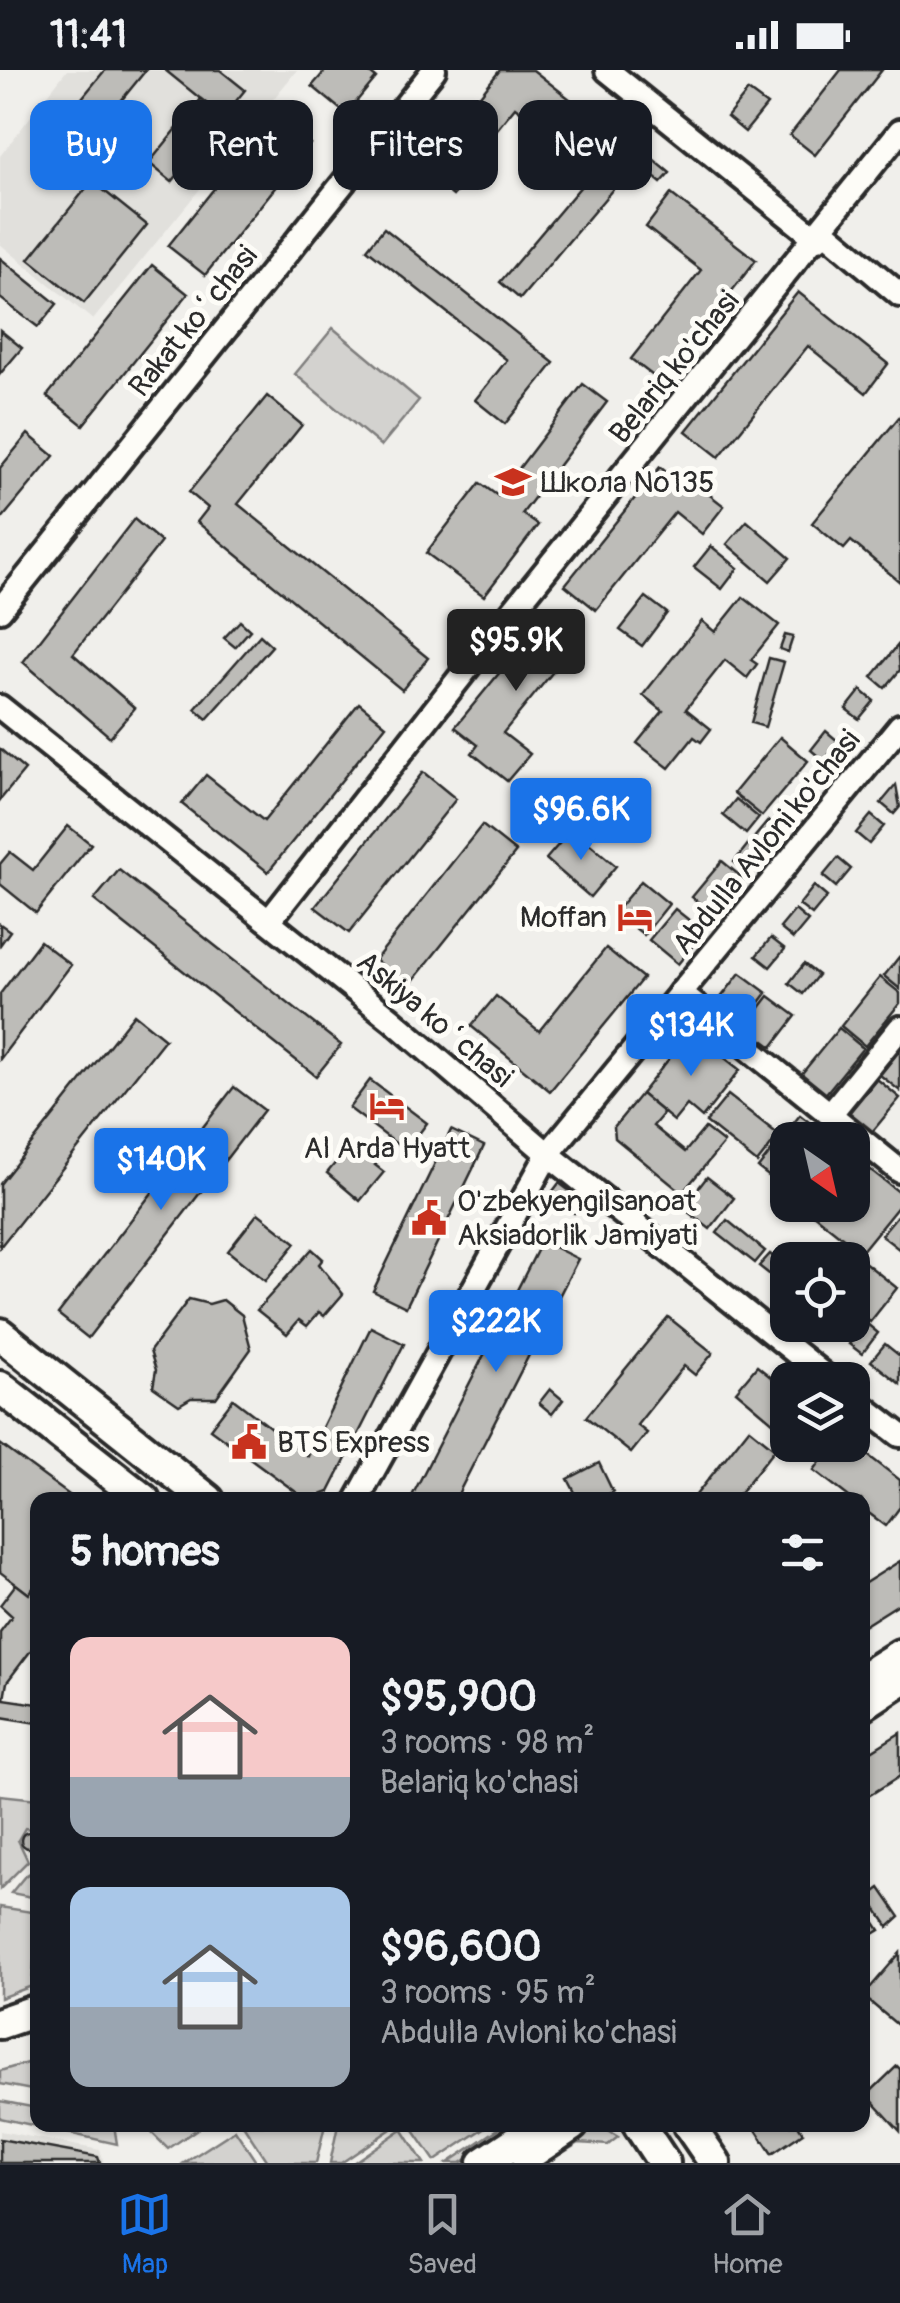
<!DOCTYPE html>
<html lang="en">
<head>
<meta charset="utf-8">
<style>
	body { margin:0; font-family:Pangolin,sans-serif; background:#20242c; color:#f1f3f6; height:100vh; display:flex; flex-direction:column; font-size:38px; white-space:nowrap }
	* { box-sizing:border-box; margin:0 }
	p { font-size:32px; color:#9ea1a6 }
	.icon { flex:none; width:55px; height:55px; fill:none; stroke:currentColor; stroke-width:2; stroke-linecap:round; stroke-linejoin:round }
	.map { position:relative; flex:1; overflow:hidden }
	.sheet { position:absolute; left:30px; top:1422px; width:840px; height:640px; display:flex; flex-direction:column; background:#171b24; border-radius:20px; box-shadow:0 2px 8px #0004 }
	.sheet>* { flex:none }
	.hud { position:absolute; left:30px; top:30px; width:840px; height:90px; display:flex; gap:20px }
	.needle { width:65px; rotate:146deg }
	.fabs { position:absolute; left:770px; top:1052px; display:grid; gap:20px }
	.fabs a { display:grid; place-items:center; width:100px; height:100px; border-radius:20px; background:#171b24; box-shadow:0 2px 8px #0004; font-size:50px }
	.price { position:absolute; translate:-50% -85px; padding:0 22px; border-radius:10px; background:#1a73e8; color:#fff; font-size:32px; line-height:65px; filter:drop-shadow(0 2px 5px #0008) }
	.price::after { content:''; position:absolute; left:50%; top:60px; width:30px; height:22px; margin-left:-15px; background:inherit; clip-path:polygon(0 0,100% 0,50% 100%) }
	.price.on { background:#222; color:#fff }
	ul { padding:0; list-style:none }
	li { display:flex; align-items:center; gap:30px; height:250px; padding:0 40px }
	li span { display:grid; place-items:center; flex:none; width:280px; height:200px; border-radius:20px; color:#555 }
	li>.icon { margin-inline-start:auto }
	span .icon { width:120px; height:120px; fill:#fffc; stroke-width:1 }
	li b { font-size:42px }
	h2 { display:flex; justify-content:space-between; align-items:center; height:120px; padding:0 40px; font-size:42px }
	.pill { padding:0 35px; border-radius:20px; background:#171b24; box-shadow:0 2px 8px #0004; font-size:35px; line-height:90px }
	.pill.on { background:#1a73e8; color:#fff }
	.status { display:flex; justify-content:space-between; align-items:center; height:70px; padding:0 50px; background:#171b24; direction:ltr }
	.status svg { height:28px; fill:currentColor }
	.dock { display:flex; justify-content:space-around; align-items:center; height:140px; border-top:2px solid #363941; background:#171b24; font-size:28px; color:#9ea1a6 }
	.dock a { display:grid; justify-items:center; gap:5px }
	.dock .on { color:#1a73e8 }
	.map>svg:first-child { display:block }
	.built { fill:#e1e0dc }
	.green { fill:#d3d2cf; stroke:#7f7e7d; stroke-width:2.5 }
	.building { fill:#bdbcb8; stroke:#2b2b2b; stroke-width:2.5 }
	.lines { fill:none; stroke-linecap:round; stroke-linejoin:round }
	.minor-casing { stroke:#2b2b2b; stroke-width:30 }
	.major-casing { stroke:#2b2b2b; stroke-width:38 }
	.minor { stroke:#fdfcf7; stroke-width:22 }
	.major { stroke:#fdfcf7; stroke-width:30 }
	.labels { text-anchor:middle; stroke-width:10; stroke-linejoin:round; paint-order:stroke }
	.street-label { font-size:30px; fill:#2b2b2b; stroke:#fdfcf7 }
	.poi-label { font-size:30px; fill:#2b2b2b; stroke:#fdfcf7; text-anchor:start }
</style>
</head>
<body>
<div class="status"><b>11:41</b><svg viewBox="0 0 49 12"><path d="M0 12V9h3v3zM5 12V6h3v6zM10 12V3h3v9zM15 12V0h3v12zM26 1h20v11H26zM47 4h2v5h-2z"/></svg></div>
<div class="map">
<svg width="900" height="2093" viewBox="0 0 900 2093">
	<rect width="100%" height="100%" fill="#f0efeb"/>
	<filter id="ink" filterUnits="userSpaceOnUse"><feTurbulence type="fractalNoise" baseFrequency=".01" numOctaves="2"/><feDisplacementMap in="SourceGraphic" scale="20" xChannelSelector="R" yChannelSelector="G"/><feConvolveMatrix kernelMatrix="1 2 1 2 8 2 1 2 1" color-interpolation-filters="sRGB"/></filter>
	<g filter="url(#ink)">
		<g class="built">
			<path d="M67,0H297L93,250L0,174V86Z"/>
			<path d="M0,2061L100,2080L104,2093H0Z"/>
		</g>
		<g class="green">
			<path d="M333,258L419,330L381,376L295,304Z"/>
			<path d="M0,1725L38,1729L37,1760L25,1758L18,1770L28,1791L0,1819Z"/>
			<path d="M37,1799V1828L11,1823L25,1806Z"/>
			<path d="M0,1837L38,1843L32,1916L0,1928Z"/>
			<path d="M37,1990V2021L0,2014V2001Z"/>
			<path d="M0,2031L37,2038L38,2055H114L117,2074L0,2048Z"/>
			<path d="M144,2055H203L168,2079Z"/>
			<path d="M243,2055H325L316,2093H268Z"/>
			<path d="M338,2055H397L341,2093H330Z"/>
			<path d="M410,2055H489L435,2091Z"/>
			<path d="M504,2055H518L461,2093H448Z"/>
			<path d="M402,2059L424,2093H353Z"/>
			<path d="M584,2059H605L618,2067L608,2075L579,2073L559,2085L553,2076Z"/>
			<path d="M235,2060L257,2093H184Z"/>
		</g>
		<g class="building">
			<path d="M105,0H146L107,48L82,28Z"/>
			<path d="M165,0H220L245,20L223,47Z"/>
			<path d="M326,0H375L371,4L376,8L346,44L312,16Z"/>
			<path d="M500,0H533L594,48L569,79L515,37L472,90L478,95L453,126L421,100Z"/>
			<path d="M841,0H882L815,85L790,65Z"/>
			<path d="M748,21L767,35L745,62L727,47Z"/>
			<path d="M201,29L223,47L172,112L149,93Z"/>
			<path d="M273,45L310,74L205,205L168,176Z"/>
			<path d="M630,70L670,103L661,113L622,80Z"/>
			<path d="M609,83L629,100L520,229L500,212Z"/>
			<path d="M92,111L147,155L84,233L29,189Z"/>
			<path d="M671,124L756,190L661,312L631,289L701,200L646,157Z"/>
			<path d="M384,158L554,293L505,354L475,330L507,290L367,179Z"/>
			<path d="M0,188L57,234L38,257L0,228Z"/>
			<path d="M152,195L188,224L83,355L47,326Z"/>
			<path d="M798,222L888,294L866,323L808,276L719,387L686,361Z"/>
			<path d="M0,260L22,278L0,304Z"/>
			<path d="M583,314L607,332L522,444L538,455L484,526L426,483L480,413L498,426Z"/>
			<path d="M267,326L302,355L238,434L428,588L402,620L197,452L208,438L189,422Z"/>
			<path d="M900,346V512L851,471L844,479L812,453Z"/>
			<path d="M28,364L54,386L0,451V398Z"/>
			<path d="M660,397L682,415L688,408L724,436L702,464L675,442L596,540L565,515Z"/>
			<path d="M134,449L161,472L73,584L135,638L110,667L23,592Z"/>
			<path d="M747,451L790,488L770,511L727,474Z"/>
			<path d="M711,476L738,498L722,519L694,497Z"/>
			<path d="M646,527L667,543L642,576L620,560Z"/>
			<path d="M743,527L779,555L751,590L757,594L747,608L725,590L686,639L711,659L701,672L694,667L669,698L637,673L663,641L643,625L702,551L715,562Z"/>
			<path d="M551,540L583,565L503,663L530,684L507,711L472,683L478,675L455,657Z"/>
			<path d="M240,551L250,560L235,577L224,568Z"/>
			<path d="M260,565L272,576L207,649L195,639Z"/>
			<path d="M785,565L793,567L788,582L780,579Z"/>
			<path d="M898,575L900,600L885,618L872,607Z"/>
			<path d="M769,588L784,592L765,657L751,653Z"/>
			<path d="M861,620L874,631L859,649L846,639Z"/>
			<path d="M359,633L386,655L268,802L182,734L206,705L264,751Z"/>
			<path d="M826,661L839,672L824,691L811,680Z"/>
			<path d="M780,667L808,691L762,746L734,723Z"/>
			<path d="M0,679L25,700L0,730Z"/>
			<path d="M423,702L456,729L349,863L315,837Z"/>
			<path d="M896,715L900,737L894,744L881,733Z"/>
			<path d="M736,729L759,748L746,764L723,745Z"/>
			<path d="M871,745L884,756L869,774L856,763Z"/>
			<path d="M768,751L781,762L766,780L753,769Z"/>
			<path d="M482,755L516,782L408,917L375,890Z"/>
			<path d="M68,756L91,774L36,843L0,814V794L10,782L33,800Z"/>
			<path d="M572,759L616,796L590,827L546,789Z"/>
			<path d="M749,773L762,784L747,803L734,792Z"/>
			<path d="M838,788L851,799L836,817L823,806Z"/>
			<path d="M722,791L745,810L715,846L692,827Z"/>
			<path d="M119,800L341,975L316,1006L94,830Z"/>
			<path d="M641,811L669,834L644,865L615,842Z"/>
			<path d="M814,816L827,827L812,845L799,835Z"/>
			<path d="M675,839L704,862L678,894L649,870Z"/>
			<path d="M795,840L808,851L793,869L780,858Z"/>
			<path d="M0,854L10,861L0,875Z"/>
			<path d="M771,868L785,879L770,897L756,886Z"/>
			<path d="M40,871L71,895L0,989V924Z"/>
			<path d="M606,878L643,908L550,1021L471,956L496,926L539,961Z"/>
			<path d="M899,887L900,888V919L884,906Z"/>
			<path d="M804,894L818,905L803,924L789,913Z"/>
			<path d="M740,903L767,923L743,955L716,934Z"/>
			<path d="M880,907L900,923V933L865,976L841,956Z"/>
			<path d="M769,926L796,946L772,977L745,957Z"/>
			<path d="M134,944L165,969L0,1177V1114Z"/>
			<path d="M839,958L863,978L823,1027L799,1007Z"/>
			<path d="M691,961L740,1000L702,1048L687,1035L674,1051L641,1024Z"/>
			<path d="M900,980V1021L880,1005Z"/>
			<path d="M877,1009L900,1028L872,1062L849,1043Z"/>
			<path d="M370,1010L427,1053L406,1081L349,1038Z"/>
			<path d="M234,1017L264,1040L88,1268L58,1244Z"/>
			<path d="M641,1024L664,1043L653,1056L685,1082L705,1058L724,1073L682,1123L615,1068L614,1057Z"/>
			<path d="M728,1025L779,1065L757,1093L706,1052Z"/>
			<path d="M800,1045L832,1070H788V1121L758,1098Z"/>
			<path d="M451,1060L484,1076L406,1237L373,1221Z"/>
			<path d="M376,1072L387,1081L375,1095L384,1102L360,1131L327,1103L351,1074L364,1085Z"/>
			<path d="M852,1085L900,1123V1134L861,1182L808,1140L812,1135H852Z"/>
			<path d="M707,1107L734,1128L710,1159L683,1138Z"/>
			<path d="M559,1113L583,1131L574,1143L550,1125Z"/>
			<path d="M900,1142V1180L881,1165Z"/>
			<path d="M258,1143L296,1173L265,1211L228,1181Z"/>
			<path d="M727,1150L765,1181L755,1193L717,1163Z"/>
			<path d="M542,1171L578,1189L455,1430H410Z"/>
			<path d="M312,1179L323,1189L319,1194L343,1224L324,1246L319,1242L307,1256L299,1250L287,1264L257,1240Z"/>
			<path d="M770,1184L788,1198V1219L759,1196Z"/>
			<path d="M858,1187L897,1218L870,1252L852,1238V1194Z"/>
			<path d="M189,1229L209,1234L223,1230L242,1245L251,1279L216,1328H191L179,1335L153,1317L156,1300L150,1281Z"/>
			<path d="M668,1247L713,1283L695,1305L684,1296L637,1355L647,1363L631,1383L586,1347Z"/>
			<path d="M866,1253L878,1263L862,1284L849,1274Z"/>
			<path d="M371,1257L404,1274L329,1422L307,1430L210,1359L233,1329L308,1386Z"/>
			<path d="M885,1274L900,1286V1314L871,1291Z"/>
			<path d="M757,1296L788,1321V1365L736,1321Z"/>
			<path d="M550,1319L563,1330L552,1344L539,1333Z"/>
			<path d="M749,1358L775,1379L734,1430H692Z"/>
			<path d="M852,1373L900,1410V1437L886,1456L862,1438V1430H853L814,1400L833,1375Z"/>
			<path d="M0,1374L76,1430H38V1512L29,1524L0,1502Z"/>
			<path d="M599,1393L613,1422L596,1430H579L568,1409Z"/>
			<path d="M900,1491V1533L862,1557V1515Z"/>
			<path d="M38,1512V1571L7,1612L4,1629L38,1634V1653L1,1647L0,1653V1562L12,1546L0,1535L16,1514L29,1524Z"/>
			<path d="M900,1663V1706L862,1730V1687Z"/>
			<circle cx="29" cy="1770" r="8"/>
			<path d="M880,1818L900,1847L889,1857L868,1827Z"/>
			<path d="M870,1845L880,1860L862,1871V1850Z"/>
			<path d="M900,1883V1957L863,1926Z"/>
			<path d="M897,1996L900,1999V2061L867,2025Z"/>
			<path d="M753,2055H798L803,2063L772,2084Z"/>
			<path d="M0,2069L98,2087L100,2093H0Z"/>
		</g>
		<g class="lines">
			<defs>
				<g id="minor">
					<path d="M607,0L817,169"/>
					<path d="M824,161L900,225"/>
					<path d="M0,540L434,0"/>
					<path d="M0,637L391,949L548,1084L830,1310"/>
					<path d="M269,851L487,573L900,61"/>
					<path d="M680,923L900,1101"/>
					<path d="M831,1043L900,958"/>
					<path d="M852,1328L900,1365"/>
					<path d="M357,1430L548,1084L900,656"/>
				</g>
				<g id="major">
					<path d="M0,1264L208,1430"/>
					<path d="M0,1317L144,1430"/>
					<path d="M862,1609L900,1585"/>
					<path d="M862,1635L900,1610"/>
					<path d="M0,1953L38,1940"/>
					<path d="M639,2055L664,2093"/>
					<path d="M689,2055L715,2093"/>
					<path d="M526,2086L572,2055"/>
					<path d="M484,2093L541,2055"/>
				</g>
			</defs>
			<use href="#minor" class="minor-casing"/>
			<use href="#major" class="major-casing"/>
			<use href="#minor" class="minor"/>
			<use href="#major" class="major"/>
		</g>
	</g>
	<defs>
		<symbol id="school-bare" viewBox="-9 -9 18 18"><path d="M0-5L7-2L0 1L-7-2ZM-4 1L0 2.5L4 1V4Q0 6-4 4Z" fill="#c8321e" stroke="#fdfcf7" stroke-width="2.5" paint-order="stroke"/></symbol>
		<symbol id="hotel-bare" viewBox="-9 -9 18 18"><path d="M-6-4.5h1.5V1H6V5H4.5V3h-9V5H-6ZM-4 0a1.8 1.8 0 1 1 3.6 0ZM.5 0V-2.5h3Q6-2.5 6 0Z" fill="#c8321e" stroke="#fdfcf7" stroke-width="2.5" paint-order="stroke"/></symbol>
		<symbol id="civic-bare" viewBox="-9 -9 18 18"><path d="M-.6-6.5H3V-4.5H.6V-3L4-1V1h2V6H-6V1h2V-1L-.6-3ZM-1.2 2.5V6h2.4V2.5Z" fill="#c8321e" stroke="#fdfcf7" stroke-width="2.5" paint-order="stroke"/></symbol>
	</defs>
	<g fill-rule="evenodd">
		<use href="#school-bare" x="488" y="387" width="50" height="50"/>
		<use href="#hotel-bare" x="610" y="822" width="50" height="50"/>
		<use href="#hotel-bare" x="362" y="1011" width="50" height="50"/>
		<use href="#civic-bare" x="404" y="1123" width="50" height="50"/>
		<use href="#civic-bare" x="224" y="1347" width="50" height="50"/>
	</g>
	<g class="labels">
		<g class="street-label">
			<text transform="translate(193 251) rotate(-51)" y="10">Rakat koʻchasi</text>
			<text transform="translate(674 297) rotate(-51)" y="10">Belariq ko'chasi</text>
			<text transform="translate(766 772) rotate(-51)" y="10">Abdulla Avloni ko'chasi</text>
			<text transform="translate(435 949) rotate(40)" y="10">Askiya koʻchasi</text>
		</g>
		<g class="poi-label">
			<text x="541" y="422">Школа №135</text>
			<text x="607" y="857" text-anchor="end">Moffan</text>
			<text x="387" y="1088" text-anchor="middle">Al Arda Hyatt</text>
			<text x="457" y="1141">O'zbekyengilsanoat<tspan x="457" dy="34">Aksiadorlik Jamiyati</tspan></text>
			<text x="277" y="1382">BTS Express</text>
		</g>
	</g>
</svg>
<div class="fabs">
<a><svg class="needle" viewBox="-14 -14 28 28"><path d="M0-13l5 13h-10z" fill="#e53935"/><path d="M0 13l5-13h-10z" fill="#9ea1a6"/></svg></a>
<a><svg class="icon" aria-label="locate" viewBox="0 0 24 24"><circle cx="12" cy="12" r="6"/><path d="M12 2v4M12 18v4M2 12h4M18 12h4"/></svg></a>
<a><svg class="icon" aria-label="layers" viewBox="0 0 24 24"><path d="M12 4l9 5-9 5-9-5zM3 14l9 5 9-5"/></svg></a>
</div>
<b class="price on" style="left:516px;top:624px">$95.9K</b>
<b class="price" style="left:581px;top:793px">$96.6K</b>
<b class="price" style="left:691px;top:1009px">$134K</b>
<b class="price" style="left:161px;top:1143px">$140K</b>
<b class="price" style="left:496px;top:1305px">$222K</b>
<div class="hud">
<a class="pill on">Buy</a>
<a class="pill">Rent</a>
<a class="pill">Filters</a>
<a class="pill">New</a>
</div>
<section class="sheet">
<h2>5 homes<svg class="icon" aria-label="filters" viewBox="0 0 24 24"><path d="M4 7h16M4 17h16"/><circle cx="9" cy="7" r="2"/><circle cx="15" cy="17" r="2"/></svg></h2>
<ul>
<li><span style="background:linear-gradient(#f6c9c9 70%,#9aa5b1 0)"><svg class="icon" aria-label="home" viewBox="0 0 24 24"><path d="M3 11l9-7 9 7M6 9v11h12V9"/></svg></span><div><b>$95,900</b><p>3 rooms · 98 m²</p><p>Belariq ko'chasi</p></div></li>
<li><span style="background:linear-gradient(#a9c7e8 60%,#9aa5b1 0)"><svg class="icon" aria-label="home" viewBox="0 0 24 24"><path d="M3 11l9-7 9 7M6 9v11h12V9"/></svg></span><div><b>$96,600</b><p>3 rooms · 95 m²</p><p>Abdulla Avloni ko'chasi</p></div></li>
</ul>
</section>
</div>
<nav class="dock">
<a class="on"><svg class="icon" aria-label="map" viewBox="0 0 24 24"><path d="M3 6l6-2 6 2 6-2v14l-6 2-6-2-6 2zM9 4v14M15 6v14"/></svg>Map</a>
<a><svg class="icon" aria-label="saved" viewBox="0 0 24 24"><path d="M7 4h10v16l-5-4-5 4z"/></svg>Saved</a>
<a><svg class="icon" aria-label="home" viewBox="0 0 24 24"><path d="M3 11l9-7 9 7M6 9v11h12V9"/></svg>Home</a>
</nav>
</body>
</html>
